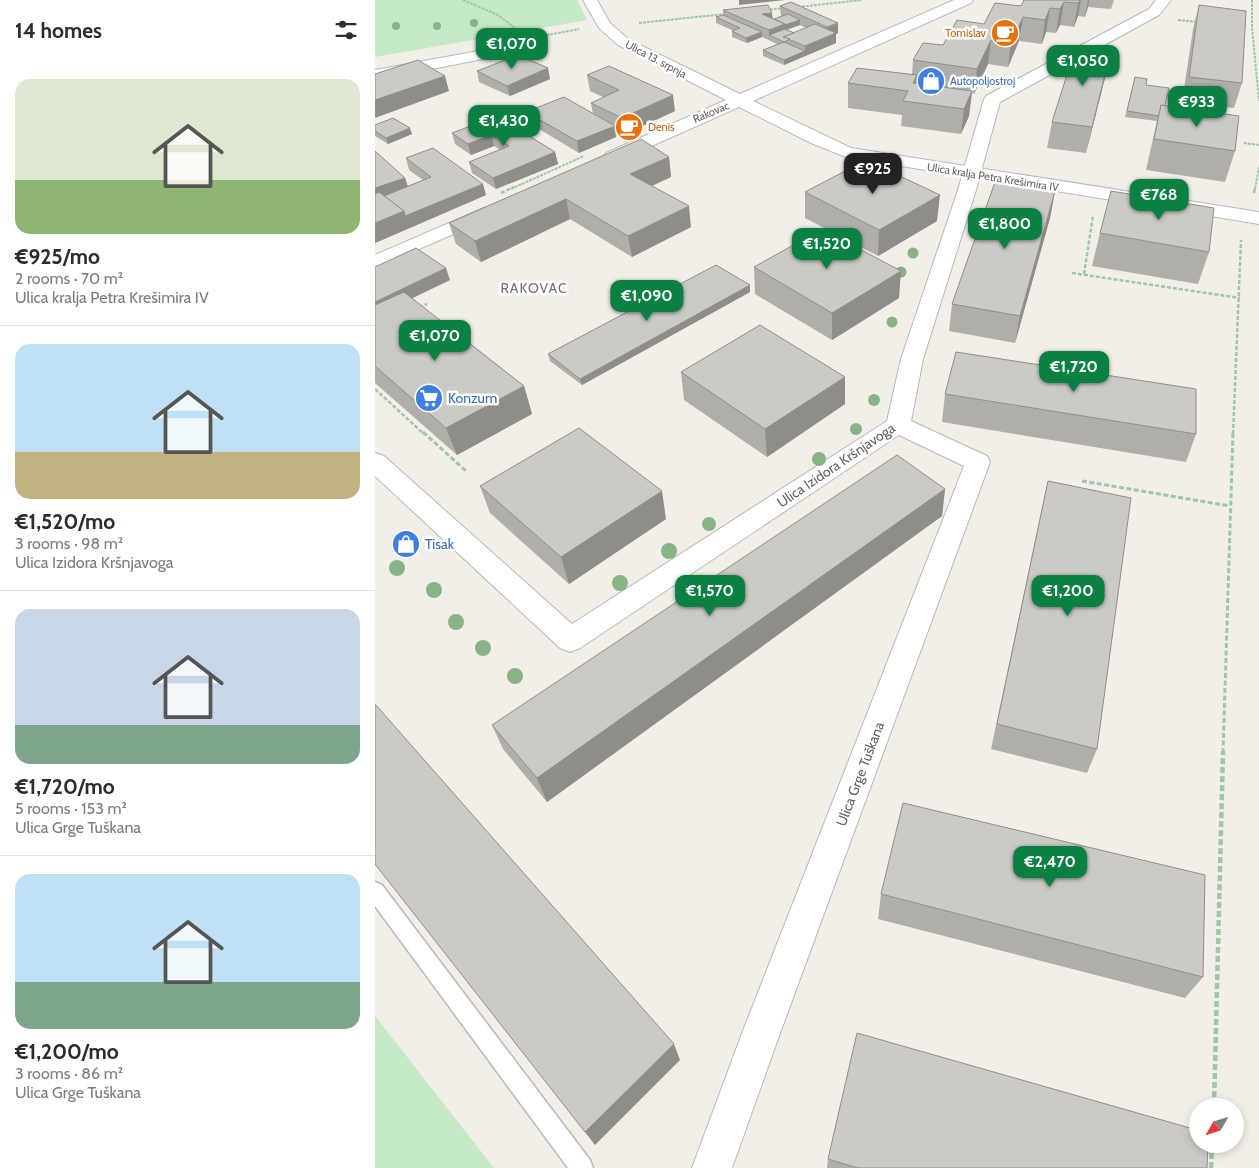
<!DOCTYPE html>
<html lang="en">
<head>
<meta charset="utf-8">
<style>
	body { margin:0; font-family:Cabin,sans-serif; background:#f2f2f3; color:#2b2b33; height:100vh; display:flex; flex-direction:column; font-size:19px; white-space:nowrap }
	* { box-sizing:border-box; margin:0 }
	p { font-size:16px; color:#7c7c81 }
	.icon { flex:none; width:28px; height:28px; fill:none; stroke:currentColor; stroke-width:2; stroke-linecap:round; stroke-linejoin:round }
	.map { position:relative; flex:1; overflow:hidden }
	.panel { display:flex; flex-direction:column; background:#fff; width:375px }
	.panel>* { flex:none }
	.needle { width:32px; rotate:231deg }
	.buttons { position:absolute; left:814px; top:1098px; display:grid; gap:10px }
	.buttons a { display:grid; place-items:center; width:55px; height:55px; border-radius:50%; background:#fff; box-shadow:0 2px 8px #0003; font-size:25px }
	.price { position:absolute; translate:-50% -42px; padding:0 11px; border-radius:10px; background:#0b8043; color:#fff; font-size:16px; line-height:32px; filter:drop-shadow(0 1px 2px #0008) }
	.price::after { content:''; position:absolute; left:50%; top:30px; width:15px; height:11px; margin-left:-8px; background:inherit; clip-path:polygon(0 0,100% 0,50% 100%) }
	.price.on { background:#222; color:#fff }
	ul { padding:0; list-style:none }
	li { display:grid; align-content:center; gap:10px; height:265px; padding:0 15px }
	li+li { border-top:1px solid #e1e1e2 }
	li span { display:grid; place-items:center; height:155px; border-radius:15px; color:#555 }
	li>.icon { margin-inline-start:auto }
	span .icon { width:90px; height:90px; fill:#fffc; stroke-width:1 }
	li b { font-size:21px }
	h2 { display:flex; justify-content:space-between; align-items:center; height:60px; padding:0 15px; font-size:21px }
	main { display:flex; flex:1; min-height:0 }
	.map>svg:first-child { display:block }
	.green { fill:#c5e8c5 }
	.lines { fill:none; stroke-linecap:round; stroke-linejoin:round }
	.lane-casing { stroke:#b5b8bc; stroke-width:3 }
	.street-casing { stroke:#b5b8bc; stroke-width:2 }
	.secondary-casing { stroke:#b6babf; stroke-width:2 }
	.path-far3 { stroke:#9cc7a9; stroke-width:2; stroke-dasharray:3 1; stroke-linecap:butt }
	.path-far2 { stroke:#9cc7a9; stroke-width:2.5; stroke-dasharray:4 2; stroke-linecap:butt }
	.path-far1 { stroke:#9cc7a9; stroke-width:3; stroke-dasharray:5 2.5; stroke-linecap:butt }
	.path { stroke:#9cc7a9; stroke-width:4.5; stroke-dasharray:6 3; stroke-linecap:butt }
	.lane { fill:#fff; fill-rule:evenodd }
	.street { fill:#fff; fill-rule:evenodd }
	.secondary { fill:#fff; fill-rule:evenodd }
	.tree { fill:#89b387 }
	.wall { fill:#afaea9; fill-rule:evenodd }
	.shaded-wall { fill:#8f8d8a }
	.building { fill:#cccac5; stroke:#8f8d8a }
	.labels { text-anchor:middle; stroke-width:5; stroke-linejoin:round; paint-order:stroke }
	.far-food-label { font-size:11px; fill:#c56008; stroke:#fff; text-anchor:end }
	.far-street-label { font-size:11px; fill:#5f6368; stroke:#fff }
	.far-shop-label { font-size:11px; fill:#366cbe; stroke:#fff; text-anchor:start }
	.far-quarter-label { font-size:14px; letter-spacing:1px; fill:#70757a; stroke:#fff }
	.shop-label { font-size:14px; fill:#366cbe; stroke:#fff; text-anchor:start }
	.street-label { font-size:14px; fill:#5f6368; stroke:#fff }
</style>
</head>
<body>
<main>
<section class="panel">
<h2>14 homes<svg class="icon" aria-label="filters" viewBox="0 0 24 24"><path d="M4 7h16M4 17h16"/><circle cx="9" cy="7" r="2"/><circle cx="15" cy="17" r="2"/></svg></h2>
<ul>
<li><span style="background:linear-gradient(#dfe7d0 65%,#8fb573 0)"><svg class="icon" aria-label="home" viewBox="0 0 24 24"><path d="M3 11l9-7 9 7M6 9v11h12V9"/></svg></span><div><b>€925/mo</b><p>2 rooms · 70 m²</p><p>Ulica kralja Petra Krešimira IV</p></div></li>
<li><span style="background:linear-gradient(#bfe0f5 70%,#c2b280 0)"><svg class="icon" aria-label="home" viewBox="0 0 24 24"><path d="M3 11l9-7 9 7M6 9v11h12V9"/></svg></span><div><b>€1,520/mo</b><p>3 rooms · 98 m²</p><p>Ulica Izidora Kršnjavoga</p></div></li>
<li><span style="background:linear-gradient(#c9d6e8 75%,#7fa58c 0)"><svg class="icon" aria-label="home" viewBox="0 0 24 24"><path d="M3 11l9-7 9 7M6 9v11h12V9"/></svg></span><div><b>€1,720/mo</b><p>5 rooms · 153 m²</p><p>Ulica Grge Tuškana</p></div></li>
<li><span style="background:linear-gradient(#bfe0f5 70%,#7fa58c 0)"><svg class="icon" aria-label="home" viewBox="0 0 24 24"><path d="M3 11l9-7 9 7M6 9v11h12V9"/></svg></span><div><b>€1,200/mo</b><p>3 rooms · 86 m²</p><p>Ulica Grge Tuškana</p></div></li>
</ul>
</section>
<div class="map">
<svg width="884" height="1168" viewBox="0 0 884 1168">
	<rect width="100%" height="100%" fill="#f1efe8"/>
	<g class="green">
		<path d="M0,0H202L212,20L0,57Z"/>
		<path d="M0,1016L119,1168H0Z"/>
	</g>
	<g class="lines">
		<defs>
			<path id="lane" d="M0,882L7,885L215,1160L218,1168H193L0,906Z"/>
			<g id="street">
				<path d="M781,0H796L784,15L625,102L601,190L548,359L536,421L612,456L615,462L404,1036L357,1168H317L366,1036L589,466L524,435L205,648L195,652L185,648L0,476V453L9,456L197,624L512,421L526,359L583,190L609,99L611,96L774,9Z"/>
				<path d="M103,51L108,53L111,56L108,59L0,80V70Z"/>
			</g>
			<g id="secondary">
				<path d="M208,0H222L235,23L253,39L365,94L579,0H598L596,3L378,101L476,148L884,212V224L471,157L436,143L364,107L243,161L237,162L231,161L228,157L231,153L351,100L243,45L224,28Z"/>
				<path d="M111,207L118,209L121,213L118,217L0,268V255Z"/>
			</g>
		</defs>
		<use href="#lane" class="lane-casing"/>
		<use href="#street" class="street-casing"/>
		<use href="#secondary" class="secondary-casing"/>
		<g class="path-far3">
			<path d="M88,0L123,15L153,38"/>
			<path d="M877,0V27L884,101"/>
			<path d="M423,7L487,0"/>
			<path d="M391,10L410,8"/>
			<path d="M803,20L822,22"/>
			<path d="M264,23L350,14"/>
			<path d="M124,44L204,29"/>
			<path d="M869,143L884,145"/>
			<path d="M136,189L209,156"/>
			<path d="M880,189L884,167"/>
		</g>
		<g class="path-far2">
			<path d="M126,193L139,187"/>
			<path d="M879,193L880,187"/>
			<path d="M697,273L865,298"/>
			<path d="M709,274L718,216"/>
			<path d="M44,307L52,304"/>
			<path d="M0,389L49,434"/>
			<path d="M858,434L866,240"/>
		</g>
		<g class="path-far1">
			<path d="M48,432L92,472"/>
			<path d="M707,481L855,506"/>
			<path d="M848,753L858,432"/>
		</g>
		<g class="path">
			<path d="M839,1106L848,751"/>
			<path d="M836,1168L837,1144"/>
		</g>
		<use href="#lane" class="lane"/>
		<use href="#street" class="street"/>
		<use href="#secondary" class="secondary"/>
	</g>
	<g class="tree">
		<circle cx="99" cy="23" r="4"/>
		<circle cx="21" cy="26" r="4"/>
		<circle cx="62" cy="26" r="4"/>
		<circle cx="538" cy="253" r="5.5"/>
		<circle cx="526" cy="272" r="5.5"/>
		<circle cx="517" cy="322" r="5.5"/>
		<circle cx="499" cy="400" r="6"/>
		<circle cx="481" cy="429" r="6"/>
		<circle cx="444" cy="459" r="7"/>
		<circle cx="334" cy="524" r="7"/>
		<circle cx="294" cy="551" r="8"/>
		<circle cx="22" cy="568" r="8"/>
		<circle cx="245" cy="583" r="8"/>
		<circle cx="59" cy="590" r="8"/>
		<circle cx="81" cy="622" r="8"/>
		<circle cx="108" cy="648" r="8"/>
		<circle cx="140" cy="676" r="8"/>
	</g>
	<g class="wall">
		<path d="M649,0H739L736,9L713,7L710,17L703,16L699,27L685,25L681,33L671,32L667,44L644,41L633,67L613,64L599,94L597,93L594,116L586,134L526,126L527,115L473,108V83L537,75L538,60L609,24L646,6Z"/>
		<path d="M416,2L463,33L461,34V43L409,65L388,56V50L402,44L387,37L372,43L357,37V31H359L341,23V17L348,15V10L399,19L406,16L405,6ZM425,25L431,28L419,33L412,30Z"/>
		<path d="M824,5L867,83L859,108L807,102L818,29Z"/>
		<path d="M736,50L731,74L711,153L672,148L677,122Z"/>
		<path d="M102,71L175,79L135,96L104,82Z"/>
		<path d="M212,75L300,111L250,134L240,129L241,137L204,153L154,123L151,112L218,114L216,103L228,97L215,91Z"/>
		<path d="M760,77L771,85L790,106L860,151L850,182L771,170L782,121L750,117Z"/>
		<path d="M122,116L180,152L183,164L121,189L97,173L94,162L125,150L119,146L96,155L80,144L77,133Z"/>
		<path d="M0,125L37,134L13,144L0,136Z"/>
		<path d="M294,157L296,177L277,186L316,227L257,257L195,219L106,262L81,244L74,223Z"/>
		<path d="M31,158L111,195L0,243L30,178L33,186L48,180L34,170Z"/>
		<path d="M680,191L675,218L640,343L574,331L577,304Z"/>
		<path d="M430,192L562,221L503,256L430,218Z"/>
		<path d="M725,233L834,252L823,284L717,266Z"/>
		<path d="M0,267L75,280L37,298L149,386L157,414L82,455L0,383Z"/>
		<path d="M379,267L524,298L457,340L380,294Z"/>
		<path d="M375,292L207,385L175,361L173,354Z"/>
		<path d="M306,372L470,404L392,457L309,400Z"/>
		<path d="M570,394L821,434L811,462L567,422Z"/>
		<path d="M673,481L722,749L712,773L616,749L667,508Z"/>
		<path d="M105,486L291,519L194,584L115,513Z"/>
		<path d="M570,489L567,516L172,802L128,749L117,725Z"/>
		<path d="M506,894L828,977L810,998L503,919Z"/>
		<path d="M453,1159L832,1168H452Z"/>
	</g>
	<g class="shaded-wall">
		<path d="M364,0H410L364,5Z"/>
		<path d="M705,0H706L703,16L699,27L703,3Z"/>
		<path d="M713,0H714L713,7L710,17Z"/>
		<path d="M689,2L685,25L681,33L685,9Z"/>
		<path d="M675,8L671,32L667,44L670,20Z"/>
		<path d="M397,13L398,23L387,14Z"/>
		<path d="M648,17L644,41L633,67L636,43Z"/>
		<path d="M425,20V25L394,35V41V30L410,24Z"/>
		<path d="M463,23V33L461,34V43L409,65V60L430,51V46L452,37V27Z"/>
		<path d="M387,32V37L372,43L371,38Z"/>
		<path d="M616,40L613,64L599,94L602,69Z"/>
		<path d="M736,50L731,74L711,153L717,127Z"/>
		<path d="M173,68L175,79L135,96L132,86Z"/>
		<path d="M542,75L540,100L538,83Z"/>
		<path d="M70,76L74,91L0,118V100Z"/>
		<path d="M597,91L594,116L586,134L589,109Z"/>
		<path d="M298,95L300,111L250,134L247,118Z"/>
		<path d="M240,126L241,137L204,153L202,141Z"/>
		<path d="M35,128L37,134L13,144L11,138Z"/>
		<path d="M116,135L119,146L96,155L93,144Z"/>
		<path d="M180,152L183,164L121,189L118,178Z"/>
		<path d="M294,157L296,177L258,194L255,174Z"/>
		<path d="M30,178L35,195L0,202V188Z"/>
		<path d="M108,184L111,195L0,243V223L29,211Z"/>
		<path d="M680,191L675,218L640,343L645,316Z"/>
		<path d="M565,195L562,221L503,256L504,230Z"/>
		<path d="M191,199L195,219L106,262L100,241Z"/>
		<path d="M314,206L316,227L257,257L253,236Z"/>
		<path d="M71,268L75,280L0,316V302Z"/>
		<path d="M526,271L524,298L457,340V313Z"/>
		<path d="M375,285V292L207,385L205,379Z"/>
		<path d="M470,377V404L392,457L390,429Z"/>
		<path d="M149,386L157,414L82,455L71,428Z"/>
		<path d="M570,489L567,516L172,802L162,778Z"/>
		<path d="M287,491L291,519L194,584L186,557Z"/>
		<path d="M299,1044L305,1060L220,1145L210,1132Z"/>
	</g>
	<g class="building">
		<path d="M649,0H705L703,3L689,2L685,9L675,8L670,20L648,17L636,43L616,40L602,69L538,60L548,43L568,45L582,20L609,24L620,3L646,6Z"/>
		<path d="M416,2L463,23L452,27L405,6Z"/>
		<path d="M393,5L397,13L387,14L410,24L394,30L348,10Z"/>
		<path d="M824,5L871,11L867,83L814,77Z"/>
		<path d="M413,14L425,20L410,25V24L399,19Z"/>
		<path d="M348,15L387,32L371,38L357,31L365,28L341,17Z"/>
		<path d="M440,24L461,33L430,46L408,37Z"/>
		<path d="M410,29L419,33L408,37L415,39L409,42L430,51L409,60L388,50L409,42L394,35Z"/>
		<path d="M701,46L736,50L717,127L677,122Z"/>
		<path d="M143,55L173,68L132,86L102,71Z"/>
		<path d="M43,60L70,76L0,100V74Z"/>
		<path d="M234,66L298,95L247,118L216,103L244,90L212,75Z"/>
		<path d="M482,68L542,75L538,83L597,91L589,109L528,101L533,91L473,83Z"/>
		<path d="M760,77L772,79L771,85L794,88L790,106L786,105L784,116L752,111Z"/>
		<path d="M189,97L240,126L202,141L151,112Z"/>
		<path d="M786,105L864,116L860,151L779,139Z"/>
		<path d="M122,116L180,152L118,178L94,162L134,146L116,135L93,144L77,133Z"/>
		<path d="M18,118L35,128L11,138L0,131V125Z"/>
		<path d="M266,139L294,157L255,174L314,206L253,236L191,199L100,241L74,223Z"/>
		<path d="M58,148L108,184L30,216L29,211L9,196L56,177L31,158Z"/>
		<path d="M0,151L30,178L0,188Z"/>
		<path d="M491,160L565,195L504,230L430,192Z"/>
		<path d="M620,182L680,191L645,316L577,304Z"/>
		<path d="M736,191L839,208L834,252L725,233Z"/>
		<path d="M4,192L29,211L0,223V194Z"/>
		<path d="M447,229L526,271L457,313L379,267Z"/>
		<path d="M41,248L71,268L0,302V267Z"/>
		<path d="M341,265L375,285L205,379L173,354Z"/>
		<path d="M29,292L149,386L71,428L0,366V305Z"/>
		<path d="M385,325L470,377L390,429L306,372Z"/>
		<path d="M581,352L821,389V434L570,394Z"/>
		<path d="M204,428L287,491L186,557L105,486Z"/>
		<path d="M522,455L570,489L162,778L117,725Z"/>
		<path d="M673,481L756,498L722,749L622,724Z"/>
		<path d="M0,704L299,1044L210,1132L0,864Z"/>
		<path d="M528,803L830,875L828,977L506,894Z"/>
		<path d="M482,1033L822,1130V1144H833L832,1168H483L453,1159Z"/>
	</g>
	<defs>
		<symbol id="cafe-disc" viewBox="-11 -11 22 22"><circle r="9.5" fill="#e8710a" stroke="#fff"/><path d="M-5.5-4.5H6V0H3Q3 3.5 0 3.5H-2.5Q-5.5 3.5-5.5 0ZM3-3.2v2h1.7v-2ZM-6 4.5H4V6H-6Z" fill="#fff"/></symbol>
		<symbol id="shop-disc" viewBox="-11 -11 22 22"><circle r="9.5" fill="#3f7fe0" stroke="#fff"/><path d="M-5-2.5h2.3a2.7 3.5 0 0 1 5.4 0H5L5.5 6h-11ZM-1.5-2.5h3a1.5 2.3 0 0 0-3 0Z" fill="#fff"/></symbol>
		<symbol id="supermarket-disc" viewBox="-11 -11 22 22"><circle r="9.5" fill="#3f7fe0" stroke="#fff"/><path d="M-6-5.5h2.5l.6 2H6L4.5 2H-2.5L-4.4-4H-6ZM-1.5 3.2a1.3 1.3 0 1 0 .1 0ZM3 3.2a1.3 1.3 0 1 0 .1 0Z" fill="#fff"/></symbol>
	</defs>
	<g fill-rule="evenodd">
		<use href="#cafe-disc" x="614" y="17" width="32" height="32"/>
		<use href="#shop-disc" x="540" y="65" width="32" height="32"/>
		<use href="#cafe-disc" x="238" y="111" width="32" height="32"/>
		<use href="#supermarket-disc" x="38" y="382" width="32" height="32"/>
		<use href="#shop-disc" x="15" y="528" width="32" height="32"/>
	</g>
	<g class="labels">
		<g class="far-food-label">
			<text x="611" y="37">Tomislav</text>
			<text x="273" y="131" text-anchor="start">Denis</text>
		</g>
		<g class="far-street-label">
			<text transform="translate(281 59) rotate(28)" y="4">Ulica 13. srpnja</text>
			<text transform="translate(336 112) rotate(-23)" y="4">Rakovac</text>
			<text transform="translate(618 177) rotate(9)" y="4">Ulica kralja Petra Krešimira IV</text>
		</g>
		<g class="far-shop-label">
			<text x="575" y="85">Autopoljostroj</text>
		</g>
		<g class="far-quarter-label">
			<text x="159" y="293">RAKOVAC</text>
		</g>
		<g class="shop-label">
			<text x="73" y="403">Konzum</text>
			<text x="50" y="549">Tisak</text>
		</g>
		<g class="street-label">
			<text transform="translate(461 465) rotate(-34)" y="5">Ulica Izidora Kršnjavoga</text>
			<text transform="translate(485 774) rotate(-69)" y="5">Ulica Grge Tuškana</text>
		</g>
	</g>
</svg>
<div class="buttons">
<a><svg class="needle" viewBox="-14 -14 28 28"><path d="M0-13l5 13h-10z" fill="#e53935"/><path d="M0 13l5-13h-10z" fill="#7c7c81"/></svg></a>
</div>
<b class="price" style="left:137px;top:70px">€1,070</b>
<b class="price" style="left:708px;top:87px">€1,050</b>
<b class="price" style="left:822px;top:128px">€933</b>
<b class="price" style="left:129px;top:147px">€1,430</b>
<b class="price on" style="left:498px;top:195px">€925</b>
<b class="price" style="left:784px;top:221px">€768</b>
<b class="price" style="left:630px;top:250px">€1,800</b>
<b class="price" style="left:452px;top:270px">€1,520</b>
<b class="price" style="left:272px;top:322px">€1,090</b>
<b class="price" style="left:60px;top:362px">€1,070</b>
<b class="price" style="left:699px;top:393px">€1,720</b>
<b class="price" style="left:335px;top:617px">€1,570</b>
<b class="price" style="left:693px;top:617px">€1,200</b>
<b class="price" style="left:675px;top:888px">€2,470</b>
</div>
</main>
</body>
</html>
